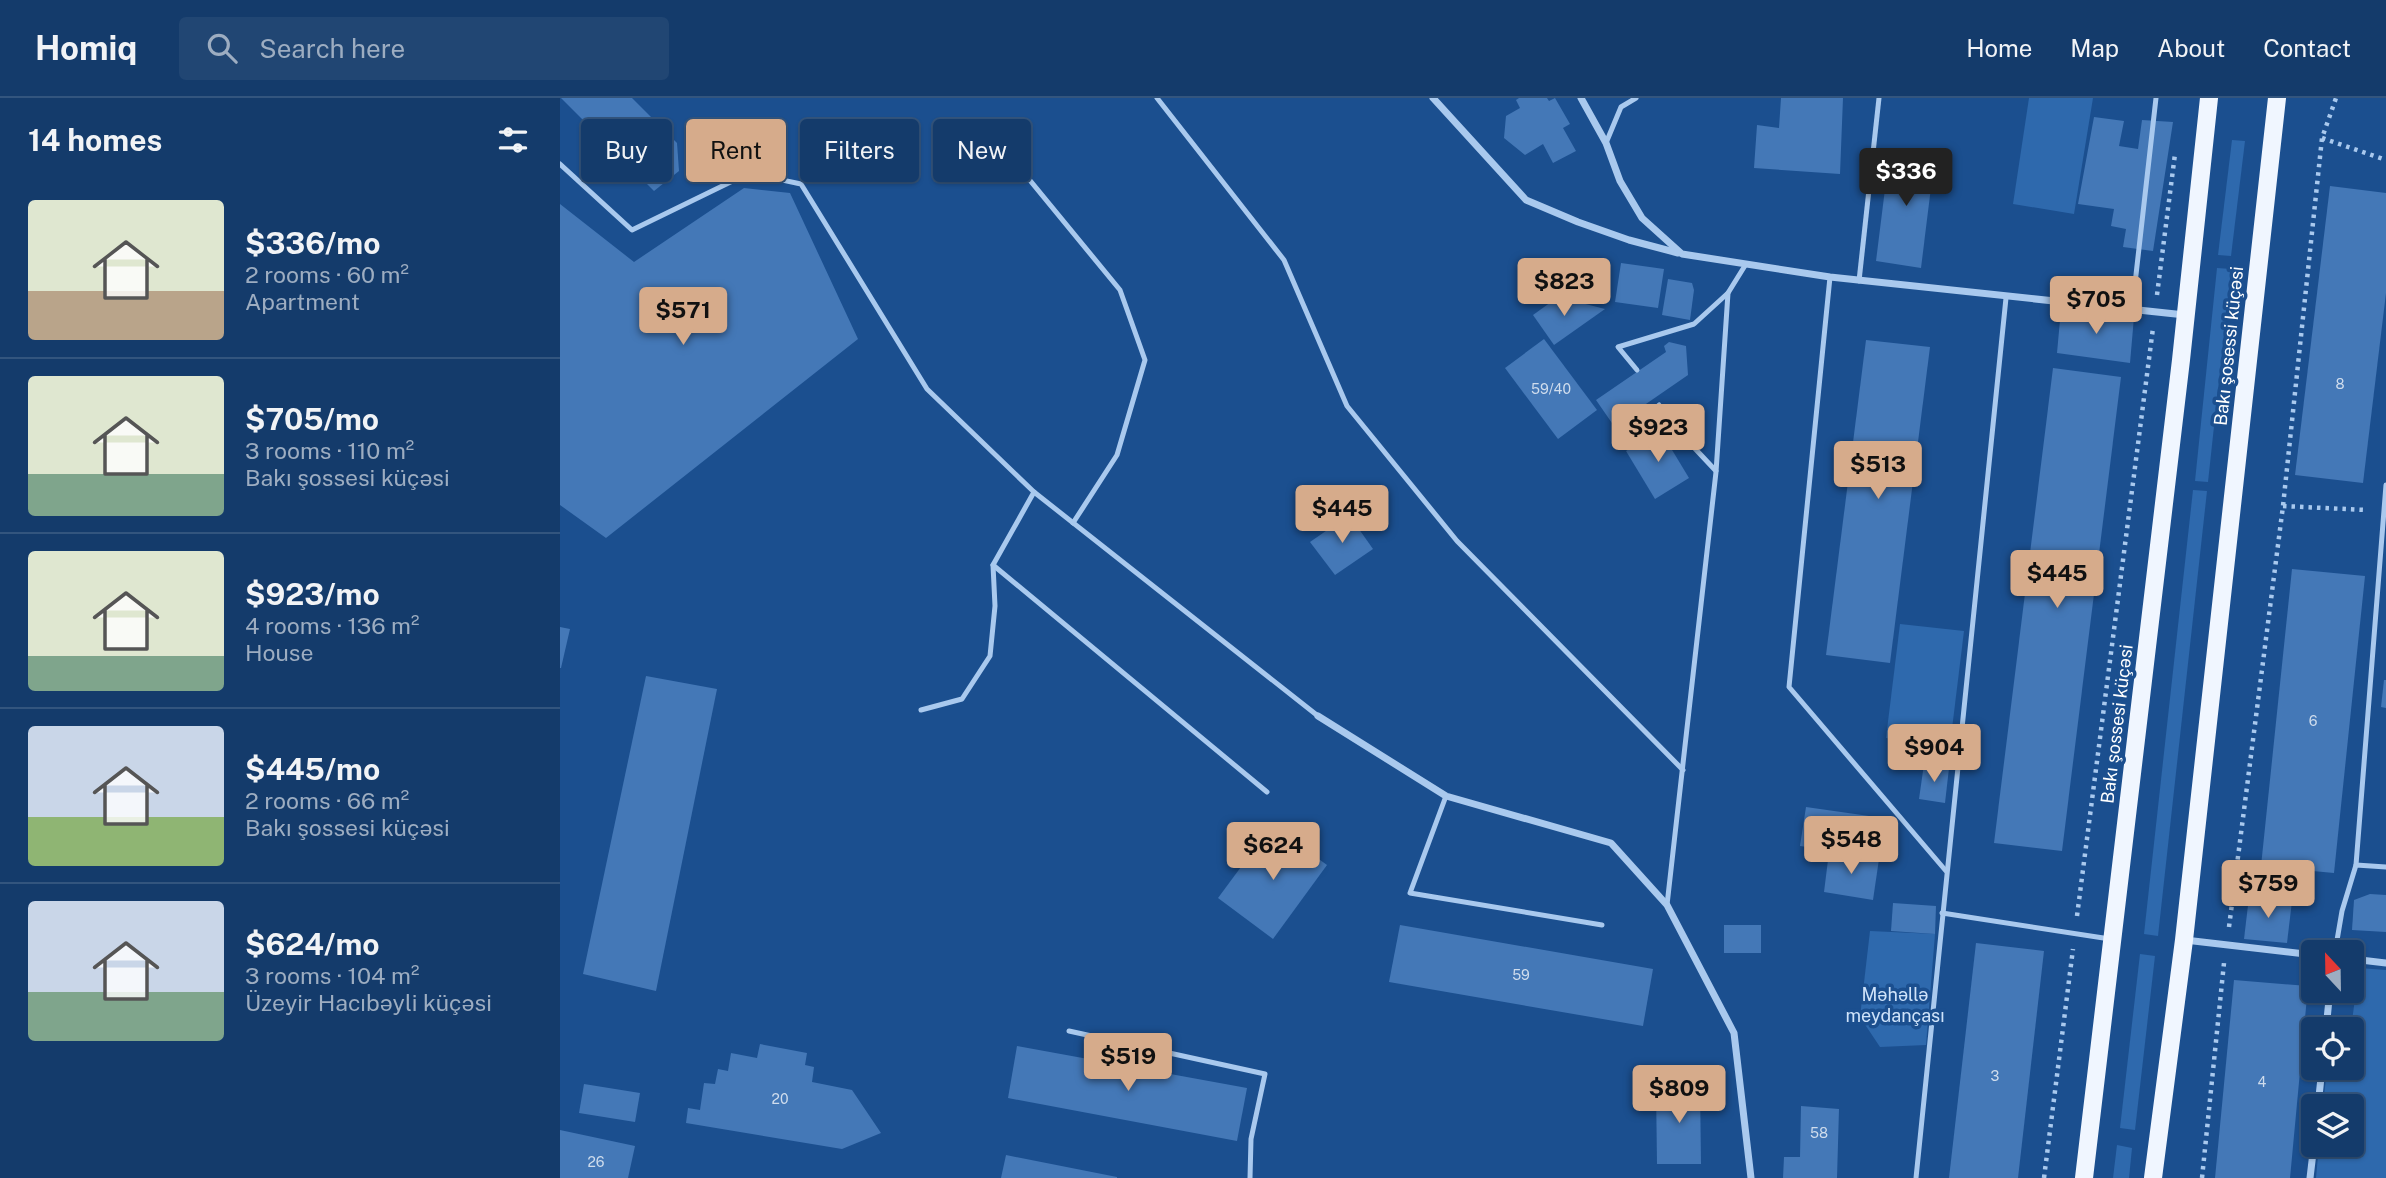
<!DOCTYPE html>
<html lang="en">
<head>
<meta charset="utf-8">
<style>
	body { margin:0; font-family:"Public Sans",sans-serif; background:#214673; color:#f1f3f6; height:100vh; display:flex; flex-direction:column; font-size:26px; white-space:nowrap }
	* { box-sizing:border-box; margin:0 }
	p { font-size:23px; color:#9dadc1 }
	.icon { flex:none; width:38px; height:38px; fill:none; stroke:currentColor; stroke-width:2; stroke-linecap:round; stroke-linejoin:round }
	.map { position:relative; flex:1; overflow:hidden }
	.sheet { display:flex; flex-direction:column; background:#143b6b; width:560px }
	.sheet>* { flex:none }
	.hud { position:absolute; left:21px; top:21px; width:665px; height:63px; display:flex; gap:14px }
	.needle { width:46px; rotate:338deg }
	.fabs { position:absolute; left:1741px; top:842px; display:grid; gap:14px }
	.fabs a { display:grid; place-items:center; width:63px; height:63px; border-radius:7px; background:#143b6b; box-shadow:0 2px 5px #0004,0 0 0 2px #33557e; font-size:35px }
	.price { position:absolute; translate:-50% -60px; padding:0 16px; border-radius:7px; background:#d6ab8b; color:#111; font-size:23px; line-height:46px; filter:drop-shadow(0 2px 4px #0008) }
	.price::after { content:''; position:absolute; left:50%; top:42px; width:21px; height:16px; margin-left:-10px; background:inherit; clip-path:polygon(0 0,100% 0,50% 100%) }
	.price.active { background:#222; color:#fff }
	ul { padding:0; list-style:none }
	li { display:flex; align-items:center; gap:21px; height:175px; padding:0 28px }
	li+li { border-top:2px solid #33557e }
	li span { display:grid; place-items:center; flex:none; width:196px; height:140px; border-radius:7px; color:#555 }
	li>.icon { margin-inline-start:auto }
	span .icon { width:84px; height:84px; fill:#fffc; stroke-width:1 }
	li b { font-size:30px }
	h2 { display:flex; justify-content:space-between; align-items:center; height:84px; padding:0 28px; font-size:30px }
	.chip { padding:0 24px; border-radius:7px; background:#143b6b; box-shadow:0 2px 5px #0004,0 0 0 2px #33557e; font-size:24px; line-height:63px }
	.chip.active { background:#d6ab8b; color:#111 }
	header { display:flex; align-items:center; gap:42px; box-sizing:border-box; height:98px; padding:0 35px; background:#143b6b; border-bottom:2px solid #33557e }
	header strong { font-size:33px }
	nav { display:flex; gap:38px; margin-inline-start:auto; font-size:24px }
	.search { width:490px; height:63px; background:#214673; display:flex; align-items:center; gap:18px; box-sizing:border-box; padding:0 24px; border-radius:7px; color:#9dadc1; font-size:26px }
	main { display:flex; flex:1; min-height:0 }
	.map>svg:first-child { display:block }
	.green { fill:#2e69ad }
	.building { fill:#4478b7 }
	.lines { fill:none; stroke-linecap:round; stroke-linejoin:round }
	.path { stroke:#a9c9ee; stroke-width:4.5; stroke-dasharray:3.5 5; stroke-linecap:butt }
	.service { stroke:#a9c9ee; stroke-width:5 }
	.minor { stroke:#a9c9ee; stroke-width:7 }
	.primary { stroke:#f0f6ff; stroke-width:18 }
	.labels { text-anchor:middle; stroke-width:7; stroke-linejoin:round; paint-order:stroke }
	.number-label { font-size:14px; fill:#d0dded }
	.street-label { font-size:18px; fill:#fff; stroke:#1b4f8f }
	.park-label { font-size:18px; fill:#cfe3fa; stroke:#1b4f8f }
</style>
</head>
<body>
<header>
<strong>Homiq</strong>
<div class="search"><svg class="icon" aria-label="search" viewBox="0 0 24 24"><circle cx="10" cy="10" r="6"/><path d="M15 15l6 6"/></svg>Search here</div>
<nav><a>Home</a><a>Map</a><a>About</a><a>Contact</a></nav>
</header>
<main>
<section class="sheet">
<h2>14 homes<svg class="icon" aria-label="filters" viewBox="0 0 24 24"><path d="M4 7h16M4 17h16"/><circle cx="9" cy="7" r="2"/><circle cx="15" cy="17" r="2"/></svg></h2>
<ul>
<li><span style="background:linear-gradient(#dfe7d0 65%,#b9a48a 0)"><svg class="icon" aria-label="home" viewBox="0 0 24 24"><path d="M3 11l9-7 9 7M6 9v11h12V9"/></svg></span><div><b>$336/mo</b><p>2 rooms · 60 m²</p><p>Apartment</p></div></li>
<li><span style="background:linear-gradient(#dfe7d0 70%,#7fa58c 0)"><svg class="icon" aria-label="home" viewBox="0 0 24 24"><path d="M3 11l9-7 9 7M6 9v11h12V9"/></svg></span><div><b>$705/mo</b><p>3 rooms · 110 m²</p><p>Bakı şossesi küçəsi</p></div></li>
<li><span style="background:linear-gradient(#dfe7d0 75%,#7fa58c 0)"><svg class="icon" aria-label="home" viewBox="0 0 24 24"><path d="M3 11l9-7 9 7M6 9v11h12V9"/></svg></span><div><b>$923/mo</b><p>4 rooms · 136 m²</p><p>House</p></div></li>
<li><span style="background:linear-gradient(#c9d6e8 65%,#8fb573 0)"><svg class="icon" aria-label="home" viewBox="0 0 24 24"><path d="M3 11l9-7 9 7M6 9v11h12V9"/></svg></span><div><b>$445/mo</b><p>2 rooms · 66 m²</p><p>Bakı şossesi küçəsi</p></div></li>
<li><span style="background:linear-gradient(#c9d6e8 65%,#7fa58c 0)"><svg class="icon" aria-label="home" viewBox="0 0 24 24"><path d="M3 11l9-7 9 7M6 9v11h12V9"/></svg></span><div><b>$624/mo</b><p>3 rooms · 104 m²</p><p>Üzeyir Hacıbəyli küçəsi</p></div></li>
</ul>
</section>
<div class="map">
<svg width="1826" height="1080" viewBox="0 0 1826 1080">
	<rect width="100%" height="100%" fill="#1b4f8f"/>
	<g class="green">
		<path d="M1469,0H1533L1514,116L1453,106Z"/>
		<path d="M1672,42L1685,43L1671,158L1658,157Z"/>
		<path d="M1657,170L1671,171L1648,384L1635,383Z"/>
		<path d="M1633,392L1647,393L1598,838L1584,836Z"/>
		<path d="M1340,526L1404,533L1390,647L1326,640Z"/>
		<path d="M1310,833L1375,836L1366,947L1320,949L1300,919Z"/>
		<path d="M1580,856L1595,858L1575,1032L1560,1030Z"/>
		<path d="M1799,870L1826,872V1080H1756L1759,1047L1792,1046V1008H1763L1767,970H1792L1791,931Z"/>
		<path d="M1557,1047L1572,1050L1569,1080H1553Z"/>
	</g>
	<g class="building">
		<path d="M1,0H72L117,45L119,73L94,93Z"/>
		<path d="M959,0H987L989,3L995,0L1010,26L1003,30L1016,53L993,65L983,46L965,57L944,40L946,18L960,10L956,2Z"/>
		<path d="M1221,0H1283L1280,76L1194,70L1197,27L1219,30Z"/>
		<path d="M1534,19L1564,23L1559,48L1578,51L1582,22L1613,24L1593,153L1563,149L1566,131L1551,128L1554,111L1518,106Z"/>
		<path d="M1330,51L1375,57L1361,170L1316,163Z"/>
		<path d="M1770,88L1826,95V195L1803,385L1735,377Z"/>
		<path d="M184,90L230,95L298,241L46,440L0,407V106L74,164Z"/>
		<path d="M1061,165L1104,171L1098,210L1055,204Z"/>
		<path d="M1108,181L1132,185L1134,192L1130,222L1102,217Z"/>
		<path d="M998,199L1045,211L994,247L973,217Z"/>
		<path d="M1501,211L1574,219L1570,265L1497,255Z"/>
		<path d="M984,241L1037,312L998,341L945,270Z"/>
		<path d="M1306,242L1370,249L1330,565L1266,557Z"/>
		<path d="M1109,244L1126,248L1128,277L1054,328L1036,302L1106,254L1104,248Z"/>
		<path d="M1493,270L1561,279L1502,753L1434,745Z"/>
		<path d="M1100,332L1129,380L1095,401L1066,353Z"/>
		<path d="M789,417L813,451L775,477L750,444Z"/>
		<path d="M1732,471L1805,478L1774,775L1701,768Z"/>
		<path d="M0,529L10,531L1,570H0Z"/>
		<path d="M86,578L157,591L96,893L23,876Z"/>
		<path d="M1824,582H1826V610L1821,609Z"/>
		<path d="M1364,666L1389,670L1385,705L1359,701Z"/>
		<path d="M1246,709L1323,720L1317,759L1240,748Z"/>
		<path d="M712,727L767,767L713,841L658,800Z"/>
		<path d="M1269,754L1319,761L1313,802L1264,794Z"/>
		<path d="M1810,796L1826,797V834L1792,832L1794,802Z"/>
		<path d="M1689,799L1732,803L1727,845L1684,841Z"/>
		<path d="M1333,805L1376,808L1375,836L1331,833Z"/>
		<path d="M840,827L1093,871L1083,928L829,884Z"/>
		<rect x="1164" y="827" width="37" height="28"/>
		<path d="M1416,845L1484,853L1458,1080H1389Z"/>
		<path d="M1674,882L1748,888L1730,1080H1655Z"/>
		<path d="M200,946L247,955L245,967L254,969L252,984L292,992L321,1035L282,1051L126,1025L128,1010L140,1012L144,985L155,986L158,971L168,973L171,955L197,960Z"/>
		<path d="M457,948L687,990L677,1043L448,1000Z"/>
		<path d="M24,986L80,995L75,1024L19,1015Z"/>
		<path d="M1140,988L1141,1066H1097L1096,989Z"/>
		<path d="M1241,1008L1279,1011L1277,1080H1223L1224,1059H1240Z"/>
		<path d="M0,1032L75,1048L68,1080H0Z"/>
		<path d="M446,1057L557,1079V1080H441Z"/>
	</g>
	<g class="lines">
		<g class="path">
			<path d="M1762,40L1826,62"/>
			<path d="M1597,197L1615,56"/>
			<path d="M1723,408L1806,412"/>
			<path d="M1517,818L1593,230"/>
			<path d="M1669,829L1723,408L1762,40L1776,0"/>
			<path d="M1484,1080L1513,851"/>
			<path d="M1642,1080L1664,865"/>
		</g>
		<g class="service">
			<path d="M597,0L724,162L787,308L897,443L1123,672"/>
			<path d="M422,24L560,192L585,262L557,357L513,425"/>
			<path d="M1046,45L1061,9L1076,0"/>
			<path d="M0,66L72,132L189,75L241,86L367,291L474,394L758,618"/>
			<path d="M1270,179L1229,589L1386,773"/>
			<path d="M1299,183L1319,0"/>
			<path d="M1572,212L1596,0"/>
			<path d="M1077,272L1058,249L1134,226L1168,195"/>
			<path d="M1099,307L1110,324L1156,373"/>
			<path d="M433,467L707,694"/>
			<path d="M361,612L402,601L430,558L435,508L433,467L474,394"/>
			<path d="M886,698L850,795L1042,827"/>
			<path d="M1796,767L1826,387"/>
			<path d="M1107,807L1156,374L1168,195L1186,166"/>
			<path d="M1382,815L1550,841"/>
			<path d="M1775,854L1782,813L1796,767L1826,769"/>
			<path d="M509,933L705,976L691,1041L690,1080"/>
			<path d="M1356,1080L1446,200"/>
		</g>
		<g class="minor">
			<path d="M873,0L966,102L1018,124L1069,142L1118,155"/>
			<path d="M1021,0L1046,45L1060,83L1082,120L1122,156L1270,179L1625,217"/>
			<path d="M758,618L886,698L1051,745L1107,807L1174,935L1191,1080"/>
			<path d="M1625,842L1754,857"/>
			<path d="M1792,861L1826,865"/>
			<path d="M1766,931L1770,892"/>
			<path d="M1758,1008L1762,970"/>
			<path d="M1750,1080L1754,1046"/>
		</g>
		<g class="primary">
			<path d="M1524,1080L1621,262L1649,0"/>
			<path d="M1593,1080L1624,842L1717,0"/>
		</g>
	</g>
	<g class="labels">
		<g class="number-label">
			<text x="1780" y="291">8</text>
			<text x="991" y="296">59/40</text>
			<text x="1753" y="628">6</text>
			<text x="961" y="882">59</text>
			<text x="1435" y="983">3</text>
			<text x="1702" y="989">4</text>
			<text x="220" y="1006">20</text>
			<text x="1259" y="1040">58</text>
			<text x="36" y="1069">26</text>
		</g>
		<g class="street-label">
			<text transform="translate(1669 248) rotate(-84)" y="6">Bakı şosessi küçəsi</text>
			<text transform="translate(1557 626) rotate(-83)" y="6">Bakı şossesi küçəsi</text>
		</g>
		<g class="park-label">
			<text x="1335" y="903">Məhəllə<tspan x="1335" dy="21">meydançası</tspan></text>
		</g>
	</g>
</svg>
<div class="fabs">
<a><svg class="needle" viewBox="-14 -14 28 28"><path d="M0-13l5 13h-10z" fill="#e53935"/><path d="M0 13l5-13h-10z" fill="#9dadc1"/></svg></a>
<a><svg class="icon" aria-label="locate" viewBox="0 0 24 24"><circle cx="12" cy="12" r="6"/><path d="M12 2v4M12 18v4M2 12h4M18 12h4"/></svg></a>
<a><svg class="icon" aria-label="layers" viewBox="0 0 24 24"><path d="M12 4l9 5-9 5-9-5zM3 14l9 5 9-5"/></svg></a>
</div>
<b class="price active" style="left:1346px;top:110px">$336</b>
<b class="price" style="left:1004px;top:220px">$823</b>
<b class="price" style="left:1536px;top:238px">$705</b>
<b class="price" style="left:123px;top:249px">$571</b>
<b class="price" style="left:1098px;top:366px">$923</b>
<b class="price" style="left:1318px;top:403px">$513</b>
<b class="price" style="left:782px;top:447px">$445</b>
<b class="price" style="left:1497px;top:512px">$445</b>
<b class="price" style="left:1374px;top:686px">$904</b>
<b class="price" style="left:1291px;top:778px">$548</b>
<b class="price" style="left:713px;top:784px">$624</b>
<b class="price" style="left:1708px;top:822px">$759</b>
<b class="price" style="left:568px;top:995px">$519</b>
<b class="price" style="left:1119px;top:1027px">$809</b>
<div class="hud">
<a class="chip">Buy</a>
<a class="chip active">Rent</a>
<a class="chip">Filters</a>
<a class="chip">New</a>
</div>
</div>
</main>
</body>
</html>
